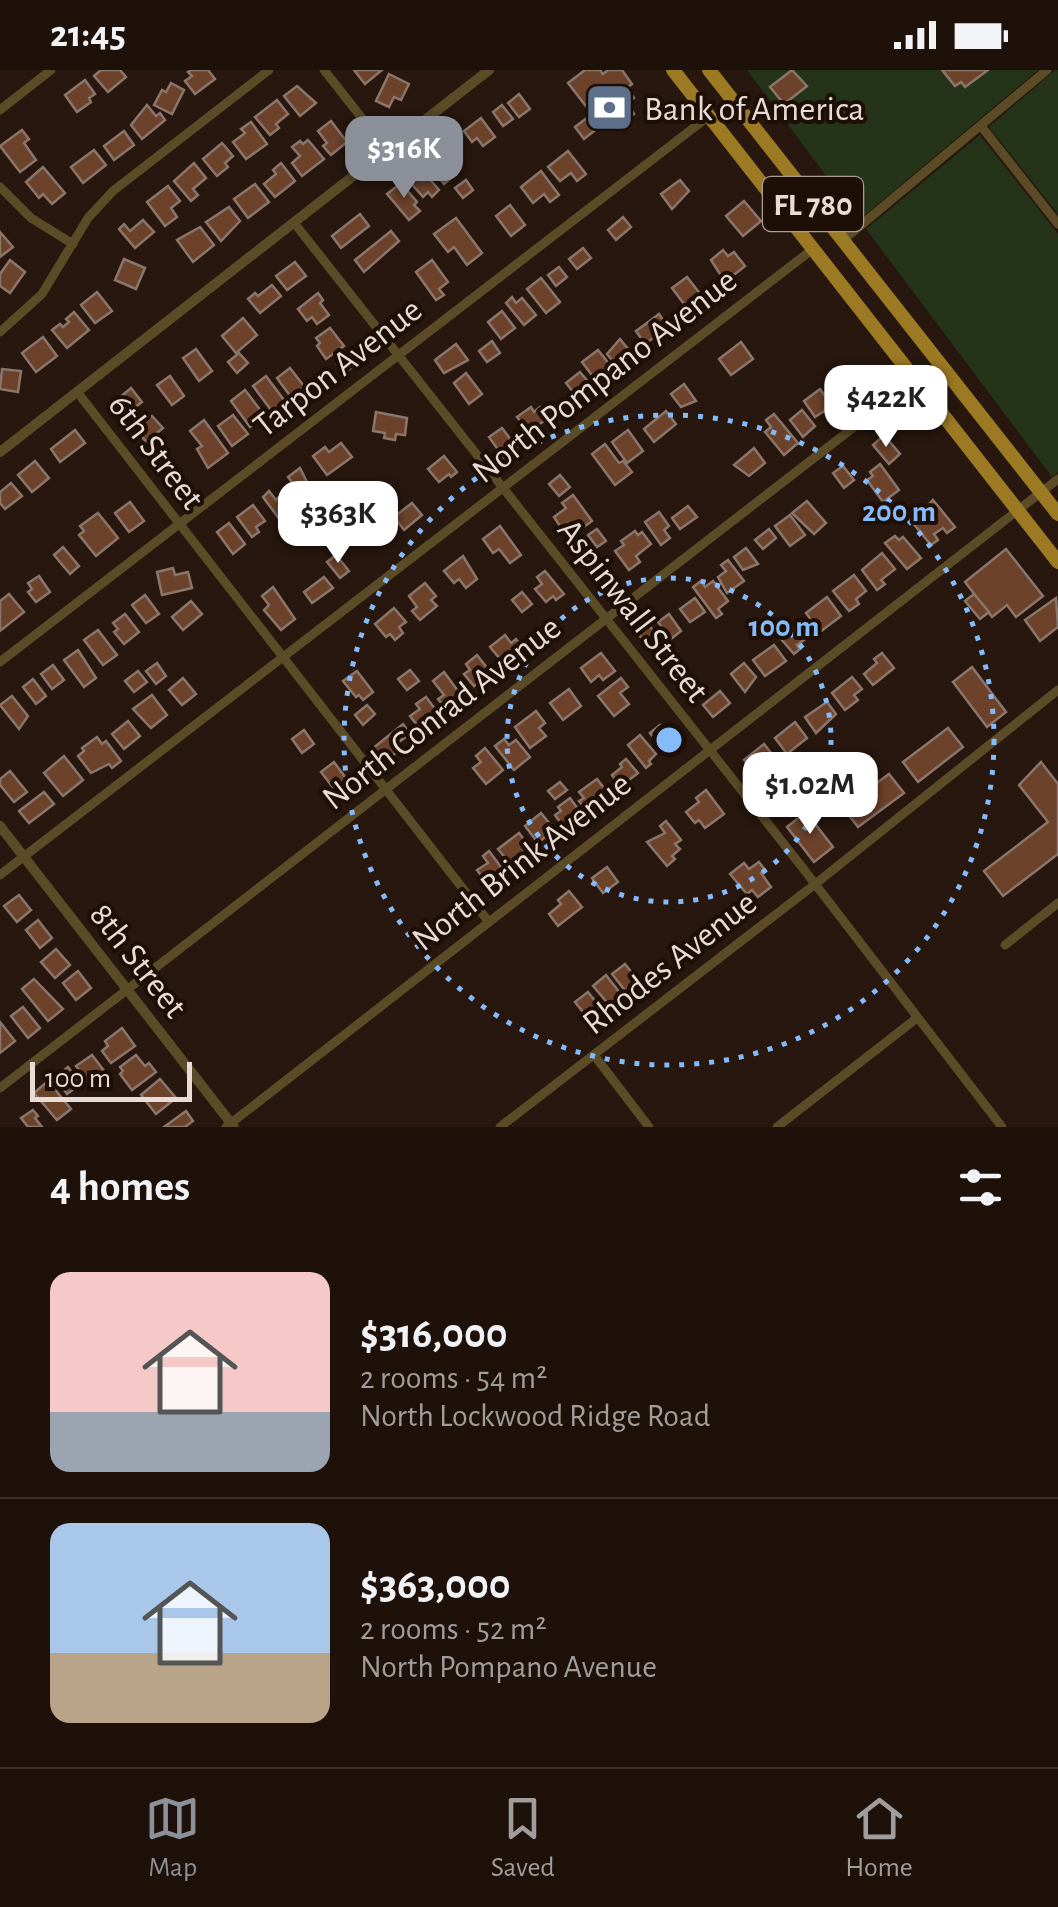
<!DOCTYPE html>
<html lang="en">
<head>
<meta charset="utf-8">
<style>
	body { margin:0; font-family:"Alegreya Sans",sans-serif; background:#2a1f18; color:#f1f3f6; height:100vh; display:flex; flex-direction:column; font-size:38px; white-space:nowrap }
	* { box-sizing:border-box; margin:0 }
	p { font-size:32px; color:#a09d9c }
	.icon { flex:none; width:55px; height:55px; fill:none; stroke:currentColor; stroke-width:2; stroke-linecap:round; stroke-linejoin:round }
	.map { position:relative; height:1057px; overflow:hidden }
	.drawer { display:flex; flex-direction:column; background:#1d110a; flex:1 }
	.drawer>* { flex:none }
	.scale { position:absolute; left:30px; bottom:25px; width:162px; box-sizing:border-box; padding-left:10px; border:5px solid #e8dcd6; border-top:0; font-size:28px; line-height:35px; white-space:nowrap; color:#e8dcd6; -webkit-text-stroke:8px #1d0e06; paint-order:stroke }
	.price { position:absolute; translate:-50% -85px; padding:0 22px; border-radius:20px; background:#fff; color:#222; font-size:32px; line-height:65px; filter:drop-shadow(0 2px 5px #0008) }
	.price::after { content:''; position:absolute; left:50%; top:60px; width:30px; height:22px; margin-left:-15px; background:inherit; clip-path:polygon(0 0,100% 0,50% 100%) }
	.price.on { background:#8c9099; color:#fff }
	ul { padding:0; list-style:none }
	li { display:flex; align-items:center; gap:30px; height:250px; padding:0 50px }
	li+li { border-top:2px solid #3b312b }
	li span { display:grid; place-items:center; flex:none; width:280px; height:200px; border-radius:20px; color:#555 }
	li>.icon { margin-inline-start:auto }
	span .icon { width:120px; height:120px; fill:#fffc; stroke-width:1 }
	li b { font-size:42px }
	h2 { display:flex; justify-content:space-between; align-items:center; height:120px; padding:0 50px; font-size:42px }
	.status { display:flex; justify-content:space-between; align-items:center; height:70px; padding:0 50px; background:#1d110a; direction:ltr }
	.status svg { height:28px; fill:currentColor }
	.menu { display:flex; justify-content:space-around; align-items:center; height:140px; border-top:2px solid #3b312b; background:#1d110a; font-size:28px; color:#a09d9c }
	.menu a { display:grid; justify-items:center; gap:5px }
	.menu .on { color:#8c9099 }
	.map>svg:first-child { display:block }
	.green { fill:#253318 }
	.building { fill:#6c422b; stroke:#8a766b; stroke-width:2.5 }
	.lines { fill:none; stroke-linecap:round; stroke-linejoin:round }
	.minor { stroke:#5b4b26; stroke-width:9 }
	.tertiary { stroke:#5b4b26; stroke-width:10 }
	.primary { stroke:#9c7923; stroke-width:14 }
	.ring { fill:none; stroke:#84bcfb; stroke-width:5; stroke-dasharray:5 10 }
	.labels { text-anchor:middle; stroke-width:8; stroke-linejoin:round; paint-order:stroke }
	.shield { fill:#1d0e06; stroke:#ab9e98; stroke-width:2.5 }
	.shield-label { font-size:32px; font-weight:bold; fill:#e8dcd6 }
	.poi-label { font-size:35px; fill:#e8dcd6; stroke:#1d0e06; text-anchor:start }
	.street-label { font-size:35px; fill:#e8dcd6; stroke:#1d0e06 }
	.centre { fill:#84bcfb; stroke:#1d0e06; stroke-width:5 }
	.ring-label { font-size:30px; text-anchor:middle; font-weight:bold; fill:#84bcfb; stroke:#1d0e06; stroke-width:8; stroke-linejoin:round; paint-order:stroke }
</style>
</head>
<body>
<div class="status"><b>21:45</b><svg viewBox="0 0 49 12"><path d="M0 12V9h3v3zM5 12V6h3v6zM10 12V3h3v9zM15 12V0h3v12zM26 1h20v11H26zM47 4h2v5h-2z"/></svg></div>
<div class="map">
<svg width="1058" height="1057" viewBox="0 0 1058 1057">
	<rect width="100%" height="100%" fill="#27170e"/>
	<g class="green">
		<path d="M747,0H1038L859,150Z"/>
		<path d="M1055,0H1058V144L989,57Z"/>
		<path d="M980,65L1058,164V402L1052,407L866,159Z"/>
	</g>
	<g class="building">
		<path d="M101,0H120L126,7L108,22L94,6Z"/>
		<path d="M191,0H208L215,9L195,24L185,11L192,6L188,2Z"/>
		<path d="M354,0H382L365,14Z"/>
		<path d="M585,0H600L603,4L608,0H622L632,14L627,18L634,28L627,33L634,44L615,59L608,50L584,69L575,57L592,44L568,13Z"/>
		<path d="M792,0L807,16L784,34L770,17Z"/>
		<path d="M942,0H988L965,17L961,12L955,16Z"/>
		<path d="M389,4L409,14L401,30L394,27L389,37L376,31Z"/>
		<path d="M85,10L95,24L89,28L91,32L77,42L65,25Z"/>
		<path d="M171,13L184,20L172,44L154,35L162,20L166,22Z"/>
		<path d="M297,16L316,33L300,46L284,26Z"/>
		<path d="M519,24L530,39L519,47L508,33Z"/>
		<path d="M277,30L288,44L276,54L279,58L270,65L255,47Z"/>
		<path d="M147,35L156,46L160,43L165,50L142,69L131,55Z"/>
		<path d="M502,35L513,49L503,56L493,42Z"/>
		<path d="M481,48L495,67L483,76L477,68L472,72L464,61Z"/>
		<path d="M331,51L347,72L331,85L323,76L327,73L318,61Z"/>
		<path d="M251,52L267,74L246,89L233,72L245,63L241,59Z"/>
		<path d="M22,60L29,69L24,73L36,90L20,102L0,76Z"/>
		<path d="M124,61L134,75L114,90L104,76Z"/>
		<path d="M308,70L324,89L302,106L292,93L300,86L292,77L300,71L303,74Z"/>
		<path d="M222,73L233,86L225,93L228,97L217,106L203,89Z"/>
		<path d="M94,80L106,95L83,113L71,97Z"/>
		<path d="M439,80L454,99L449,103L452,107L444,114L431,97L437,93L432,85Z"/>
		<path d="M568,81L586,104L577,111L571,103L560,111L548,97Z"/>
		<path d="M194,93L206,108L193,119L198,125L191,131L174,111Z"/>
		<path d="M281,93L295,111L275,127L264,114L276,104L273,100Z"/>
		<path d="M43,97L65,123L52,134L43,124L39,128L26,112Z"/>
		<path d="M422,100L439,120L432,127L428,122L423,127L409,111Z"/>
		<path d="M541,101L559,125L550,132L544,124L533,133L521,117Z"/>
		<path d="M466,110L473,120L463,128L455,118Z"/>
		<path d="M680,110L689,121L672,139L661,124Z"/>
		<path d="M401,113L417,132L414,135L420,141L409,150L387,124Z"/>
		<path d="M255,114L269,132L248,148L234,129Z"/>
		<path d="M168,116L180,131L171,138L177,147L165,156L147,132Z"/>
		<path d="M744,131L761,151L743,166L726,146Z"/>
		<path d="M510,135L525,155L511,166L496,146Z"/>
		<path d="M229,137L240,151L221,171L206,152Z"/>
		<path d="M360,144L369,156L341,178L332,166Z"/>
		<path d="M623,147L631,157L616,170L608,160Z"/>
		<path d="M456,148L482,183L467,195L454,177L448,182L434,164Z"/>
		<path d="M143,150L154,162L135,178L119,159L124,154L130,161Z"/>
		<path d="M200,157L214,175L193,192L177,170Z"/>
		<path d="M391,161L399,171L364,202L355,190Z"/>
		<path d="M0,162L13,177L0,187Z"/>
		<path d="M583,178L591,188L577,199L569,189Z"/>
		<path d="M723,180L728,186L734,182L745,196L725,212L711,190Z"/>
		<path d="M124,189L145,198L136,219L115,210Z"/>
		<path d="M10,190L25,202L10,223L0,216V204Z"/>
		<path d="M432,190L448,212L439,219L444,225L436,230L416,202Z"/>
		<path d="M295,192L306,206L287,220L276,206Z"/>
		<path d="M559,197L567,207L556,216L548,205Z"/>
		<path d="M687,207L705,230L690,242L672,218Z"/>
		<path d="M541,208L560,232L546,243L527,219Z"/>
		<path d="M272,215L281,226L260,243L248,229L255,223L258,226Z"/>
		<path d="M97,222L112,241L95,253L81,235Z"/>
		<path d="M318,223L323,230L320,233L329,245L317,254L312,247L307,251L298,239Z"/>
		<path d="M512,227L516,233L522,228L536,245L524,255L506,233Z"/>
		<path d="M502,241L515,258L501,269L488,252Z"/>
		<path d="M74,242L89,260L67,278L52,260L60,254L63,257L69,252L66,249Z"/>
		<path d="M659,244L668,257L645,274L636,261Z"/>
		<path d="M243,248L257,265L236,283L222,266Z"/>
		<path d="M330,258L344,276L326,289L317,276L320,273L316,268Z"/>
		<path d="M43,267L57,286L36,302L22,283Z"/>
		<path d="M620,269L633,285L618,297L607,284Z"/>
		<path d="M492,271L500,283L487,292L479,281Z"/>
		<path d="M741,272L753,289L731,305L719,289Z"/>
		<path d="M456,274L468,290L444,303L435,290Z"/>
		<path d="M359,277L366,287L344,303L337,294Z"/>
		<path d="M196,279L212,301L199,311L183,288Z"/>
		<path d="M598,280L614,300L597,312L582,292Z"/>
		<path d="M239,283L248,293L237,303L228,292Z"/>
		<path d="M290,298L310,324L296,334L277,308Z"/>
		<path d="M2,299L21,301L18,322L0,319Z"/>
		<path d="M580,302L591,315L577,327L566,313Z"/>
		<path d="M466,303L482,324L469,334L454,313Z"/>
		<path d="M170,306L184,326L172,335L157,315Z"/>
		<path d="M266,306L290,338L277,348L253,316Z"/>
		<path d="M684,314L696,331L681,337L671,324Z"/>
		<path d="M131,318L142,332L124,346L113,333Z"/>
		<path d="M820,319L832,336L815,347L804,331Z"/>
		<path d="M245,320L265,346L250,357L231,331Z"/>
		<path d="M531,337L534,342L540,337L548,348L529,362L517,347Z"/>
		<path d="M802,340L815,356L803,367L790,350Z"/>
		<path d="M666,341L676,354L654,372L644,359Z"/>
		<path d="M376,342L407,348L405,365L396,364L395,370L384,368L385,363L373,361Z"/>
		<path d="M774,344L798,373L784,385L765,362L771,357L766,350Z"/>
		<path d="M233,345L248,364L232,376L218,356Z"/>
		<path d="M152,346L163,358L146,372L136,359Z"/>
		<path d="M204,350L228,383L208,398L197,379L202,376L190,361Z"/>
		<path d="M502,358L517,378L504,388L489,367Z"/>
		<path d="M75,360L85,373L60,392L51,379Z"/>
		<path d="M628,360L643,381L627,393L612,372Z"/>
		<path d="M884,365L900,384L889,394L873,375Z"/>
		<path d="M341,373L352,387L327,405L313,386L325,377L329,382Z"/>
		<path d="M605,374L619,393L623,391L632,402L615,415L592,384Z"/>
		<path d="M754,378L765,393L749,406L734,395Z"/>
		<path d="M444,386L457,402L451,407L449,404L439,412L428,399Z"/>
		<path d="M35,391L49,408L32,422L18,405Z"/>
		<path d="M880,394L899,420L883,432L867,410L873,406L870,402Z"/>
		<path d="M843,396L854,410L844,418L833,403Z"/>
		<path d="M300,398L313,424L301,433L288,415L292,412L288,407Z"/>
		<path d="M177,404L187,417L177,425L167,411Z"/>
		<path d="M560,405L570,417L559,426L549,414Z"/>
		<path d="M11,413L22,426L5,439L0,433V422Z"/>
		<path d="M269,421L276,430L280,426L295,445L283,454L263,427Z"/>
		<path d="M573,425L592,451L575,463L568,453L561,458L554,447L566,438L562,433Z"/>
		<path d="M933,430L955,457L947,463L943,458L934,464L938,470L931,475L912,452Z"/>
		<path d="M807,431L826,453L814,464L792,443Z"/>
		<path d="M130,432L144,451L129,462L115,443Z"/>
		<path d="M412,433L422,445L404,460L394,447Z"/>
		<path d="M253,435L265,451L256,457L259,462L252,467L237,447Z"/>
		<path d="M688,436L697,447L680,459L672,448Z"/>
		<path d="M659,442L669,456L664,460L670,468L661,475L645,452Z"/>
		<path d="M98,443L118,468L96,486L79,465L84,461L80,456Z"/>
		<path d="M790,445L805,465L790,476L775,456Z"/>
		<path d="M229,453L245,474L233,484L217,462Z"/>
		<path d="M500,456L521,485L510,493L499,479L493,483L483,469Z"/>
		<path d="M597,459L606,471L597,477L588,465Z"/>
		<path d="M769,459L776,468L763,479L755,470Z"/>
		<path d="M635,461L638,465L642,462L651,474L636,486L640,492L629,500L615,481L624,475L621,471Z"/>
		<path d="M895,466L899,470L903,467L921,488L907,499L885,473Z"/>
		<path d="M63,477L79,496L70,504L54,485Z"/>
		<path d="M746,478L758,494L743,500L734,487Z"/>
		<path d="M1006,479L1043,526L1016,547L1007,535L992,547L965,512Z"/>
		<path d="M882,483L895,499L881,510L885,514L877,520L862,500Z"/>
		<path d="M596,484L615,509L602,519L583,494Z"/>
		<path d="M336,485L349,501L340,508L327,492Z"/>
		<path d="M463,486L477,509L466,518L459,509L454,513L444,501Z"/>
		<path d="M728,490L744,511L727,523L718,507L726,501L721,495Z"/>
		<path d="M173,498L175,505L188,502L192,518L162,525L157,502Z"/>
		<path d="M545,501L564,524L556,530L553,526L546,532L535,519L542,514L537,507Z"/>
		<path d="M854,505L866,521L856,529L859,534L849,541L833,521Z"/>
		<path d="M39,506L50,522L36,532L28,522L32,519L28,513Z"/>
		<path d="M324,507L333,518L312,533L304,522Z"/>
		<path d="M701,511L705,517L713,511L728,531L718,539L722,544L716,548L693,517Z"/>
		<path d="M425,513L436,526L431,530L437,536L420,550L412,541L417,537L409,526Z"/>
		<path d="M273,517L295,549L281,560L264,540L269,535L262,526Z"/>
		<path d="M522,522L532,534L522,542L512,530Z"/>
		<path d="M9,524L24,542L0,561V531Z"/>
		<path d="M974,524L989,542L980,549L965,531Z"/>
		<path d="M145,525L159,544L146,553L132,535Z"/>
		<path d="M827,527L841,546L820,562L806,543Z"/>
		<path d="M695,528L705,542L690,552L680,539Z"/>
		<path d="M1056,528L1058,557L1040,571L1025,550Z"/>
		<path d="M191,531L202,544L183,560L172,547Z"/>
		<path d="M394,538L406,552L399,557L403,563L395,570L390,564L386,567L375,554Z"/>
		<path d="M125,544L139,562L124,574L114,562L118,559L113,553Z"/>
		<path d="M669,544L681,561L671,569L658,552Z"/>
		<path d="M801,553L811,565L797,575L800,579L794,584L781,569Z"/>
		<path d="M648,554L660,569L649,578L637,562Z"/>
		<path d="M98,560L117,585L103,595L84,570Z"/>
		<path d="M505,565L511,573L516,569L525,581L506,596L490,577Z"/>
		<path d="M774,575L786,591L765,606L753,590Z"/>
		<path d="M78,580L96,608L84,617L64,590Z"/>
		<path d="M601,583L615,601L603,610L599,605L591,612L581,598Z"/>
		<path d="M882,583L894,598L873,615L864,604L877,593L874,589Z"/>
		<path d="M477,585L492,604L474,616L464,604L470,600L466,594Z"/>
		<path d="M157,593L166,606L156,614L146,601Z"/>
		<path d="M744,593L756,607L745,622L731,604Z"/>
		<path d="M53,595L64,610L52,619L41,604Z"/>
		<path d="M972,597L1006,642L987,657L953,612Z"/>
		<path d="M410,600L419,611L407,620L398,609Z"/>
		<path d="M138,601L147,612L134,622L125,611Z"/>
		<path d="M357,601L373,622L363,630L359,625L356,627L343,611Z"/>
		<path d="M444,602L461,625L444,637L438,629L444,625L433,611Z"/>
		<path d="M852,607L862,619L854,625L858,630L845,640L832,623Z"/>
		<path d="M183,608L196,624L182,635L169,620Z"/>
		<path d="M621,608L628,617L620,623L629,634L614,646L598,626Z"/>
		<path d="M33,609L46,626L36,634L23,617Z"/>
		<path d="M696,612L704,622L693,630L685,620Z"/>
		<path d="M569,619L581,636L563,650L550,633Z"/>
		<path d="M720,621L730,633L713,647L703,635Z"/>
		<path d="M152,625L167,645L151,658L133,639Z"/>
		<path d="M12,626L28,646L19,659L0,635Z"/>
		<path d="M426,627L439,644L420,659L410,646L420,639L416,634Z"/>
		<path d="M827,632L836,644L816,663L805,647Z"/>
		<path d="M367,635L375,644L363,655L355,645Z"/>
		<path d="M536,641L545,653L539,658L546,666L530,678L515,657Z"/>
		<path d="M128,651L140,666L124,679L112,664Z"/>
		<path d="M795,652L807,668L787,684L775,668Z"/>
		<path d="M403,654L410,664L392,677L396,683L381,693L372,679Z"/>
		<path d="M660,655L675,674L664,682L650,663Z"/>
		<path d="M948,658L963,677L918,712L903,692Z"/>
		<path d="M304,660L314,674L302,683L292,669Z"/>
		<path d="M640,665L656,684L649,691L651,694L646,698L628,675Z"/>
		<path d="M97,667L102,674L106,671L121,691L112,698L109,694L91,703L78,686L84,681L82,678Z"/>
		<path d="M504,669L509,675L516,670L530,687L514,700L495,676Z"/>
		<path d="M764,674L776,689L756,705L744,690Z"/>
		<path d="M485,678L503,700L486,714L473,698L481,692L476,686Z"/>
		<path d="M64,686L83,710L63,726L44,703Z"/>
		<path d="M626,689L638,703L620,717L612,705L622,697L620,694Z"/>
		<path d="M334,692L348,711L335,720L321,702Z"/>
		<path d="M1041,692L1058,714V784L1003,826L984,801L1048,752L1019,715Z"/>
		<path d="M10,701L27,722L14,732L0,715V709Z"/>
		<path d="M889,704L904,723L858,757L843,738Z"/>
		<path d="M597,709L610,726L588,742L579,731L584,728L579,722Z"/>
		<path d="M560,712L567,720L555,729L548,721Z"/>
		<path d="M706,720L724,744L705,758L699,750L695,753L686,742L699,732L696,728Z"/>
		<path d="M44,722L54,734L29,753L19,741Z"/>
		<path d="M570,728L583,746L565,759L555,745L561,741L558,737Z"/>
		<path d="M806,742L833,777L814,792L787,757Z"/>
		<path d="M541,743L559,765L550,773L545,767L538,773L525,756Z"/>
		<path d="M666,751L681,770L675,774L680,779L672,786L675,789L667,796L647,772L665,763L660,756Z"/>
		<path d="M519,763L532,780L520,789L524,793L515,800L498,779Z"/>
		<path d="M489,781L507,805L490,818L477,800L488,793L483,786Z"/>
		<path d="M759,792L765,800L761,803L771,817L758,827L752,820L747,824L730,804L744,793L749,799Z"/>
		<path d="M607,797L618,812L603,823L592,808Z"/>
		<path d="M569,821L582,837L558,856L549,844L561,834L558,830Z"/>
		<path d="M19,825L31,840L17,852L4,836Z"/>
		<path d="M38,850L52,868L40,878L26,860Z"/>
		<path d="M56,879L70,895L55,908L41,892Z"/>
		<path d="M625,894L640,913L627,923L612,904Z"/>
		<path d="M78,901L91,918L76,930L63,913Z"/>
		<path d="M606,905L623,927L611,937L593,916Z"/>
		<path d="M34,909L63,939L48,951L22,919Z"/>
		<path d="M588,922L603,941L590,951L575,932Z"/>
		<path d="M23,937L40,958L28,968L11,946Z"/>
		<path d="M0,952L15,971L0,983Z"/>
		<path d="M122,958L135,976L111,993L102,981L108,976L105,971Z"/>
		<path d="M92,985L105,1002L99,1006L96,1003L87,1010L76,996Z"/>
		<path d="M136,985L145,996L149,993L156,1002L132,1020L120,1004L123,1001L120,997Z"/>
		<path d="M68,997L81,1014L67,1024L55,1007Z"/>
		<path d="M160,1009L176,1028L156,1044L141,1025Z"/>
		<path d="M48,1011L71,1039L57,1050L34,1023Z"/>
		<path d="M33,1040L38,1046L35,1048L42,1057H28L21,1048Z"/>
		<path d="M186,1041L193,1051L185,1057H164Z"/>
	</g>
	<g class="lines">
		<g class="minor">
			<path d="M324,0L387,80"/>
			<path d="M0,40L51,0"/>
			<path d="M981,56L1058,154"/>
			<path d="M0,117L31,148L73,174"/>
			<path d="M295,154L802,797L1002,1057"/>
			<path d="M842,171L1047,0"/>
			<path d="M0,262L42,224L88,148L113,121L269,0"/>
			<path d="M78,323L488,851"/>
			<path d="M0,592L709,46"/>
			<path d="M0,805L813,179"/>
			<path d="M1005,875L1058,833"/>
			<path d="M594,985L649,1057"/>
			<path d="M0,1018L916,309"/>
			<path d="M226,1057L1058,409"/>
			<path d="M500,1057L814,815L1058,620"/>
			<path d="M777,1057L917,948"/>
		</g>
		<g class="tertiary">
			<path d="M0,382L489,0"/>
			<path d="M0,756L234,1057"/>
		</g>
		<g class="primary">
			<path d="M673,0L1058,492"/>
			<path d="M709,0L1058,444"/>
		</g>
	</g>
	<g class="ring">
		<circle cx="669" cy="670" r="162"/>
		<circle cx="669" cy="670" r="325"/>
	</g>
	<defs>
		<symbol id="bank-square" viewBox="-11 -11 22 22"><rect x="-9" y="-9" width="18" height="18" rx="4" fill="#5c6f8a" stroke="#1d0e06"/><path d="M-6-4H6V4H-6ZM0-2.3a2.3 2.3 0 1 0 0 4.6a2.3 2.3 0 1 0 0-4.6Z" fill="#fff"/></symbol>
	</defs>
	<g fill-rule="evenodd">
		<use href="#bank-square" x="582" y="10" width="55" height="55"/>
	</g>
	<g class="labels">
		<rect class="shield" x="763" y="107" width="100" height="54" rx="8"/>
		<g class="shield-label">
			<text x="813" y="145">FL 780</text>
		</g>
		<g class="poi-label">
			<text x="644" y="50">Bank of America</text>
		</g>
		<g class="street-label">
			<text transform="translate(337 297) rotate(-38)" y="12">Tarpon Avenue</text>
			<text transform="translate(604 305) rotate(-38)" y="12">North Pompano Avenue</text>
			<text transform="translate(157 381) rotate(53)" y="12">6th Street</text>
			<text transform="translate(634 540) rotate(52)" y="12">Aspinwall Street</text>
			<text transform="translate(441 642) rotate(-38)" y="12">North Conrad Avenue</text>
			<text transform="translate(521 791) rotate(-38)" y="12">North Brink Avenue</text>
			<text transform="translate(139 890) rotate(52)" y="12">8th Street</text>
			<text transform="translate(669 892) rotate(-38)" y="12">Rhodes Avenue</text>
		</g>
	</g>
	<circle cx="669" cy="670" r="15" class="centre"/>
	<g class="ring-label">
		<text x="899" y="451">200 m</text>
		<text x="784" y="566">100 m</text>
	</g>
</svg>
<div class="scale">100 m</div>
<b class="price on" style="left:404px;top:131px">$316K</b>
<b class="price" style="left:886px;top:380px">$422K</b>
<b class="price" style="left:338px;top:496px">$363K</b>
<b class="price" style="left:810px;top:767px">$1.02M</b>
</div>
<section class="drawer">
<h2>4 homes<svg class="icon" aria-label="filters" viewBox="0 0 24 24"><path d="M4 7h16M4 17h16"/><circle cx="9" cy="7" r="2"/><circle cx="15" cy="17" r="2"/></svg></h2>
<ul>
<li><span style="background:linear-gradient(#f6c9c9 70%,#9aa5b1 0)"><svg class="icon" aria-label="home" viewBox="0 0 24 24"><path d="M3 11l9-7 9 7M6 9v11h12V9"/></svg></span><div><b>$316,000</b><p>2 rooms · 54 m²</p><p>North Lockwood Ridge Road</p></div></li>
<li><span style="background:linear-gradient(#a9c7e8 65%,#b9a48a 0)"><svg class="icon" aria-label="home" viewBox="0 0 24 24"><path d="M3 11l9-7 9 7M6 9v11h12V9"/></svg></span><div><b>$363,000</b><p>2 rooms · 52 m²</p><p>North Pompano Avenue</p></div></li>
</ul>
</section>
<nav class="menu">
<a class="on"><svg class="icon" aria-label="map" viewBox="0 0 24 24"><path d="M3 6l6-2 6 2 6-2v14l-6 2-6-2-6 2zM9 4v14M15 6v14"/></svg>Map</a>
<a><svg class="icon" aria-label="saved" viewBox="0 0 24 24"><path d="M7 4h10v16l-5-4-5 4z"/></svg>Saved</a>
<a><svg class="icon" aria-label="home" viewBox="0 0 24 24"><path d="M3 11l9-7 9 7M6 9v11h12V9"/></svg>Home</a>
</nav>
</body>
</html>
